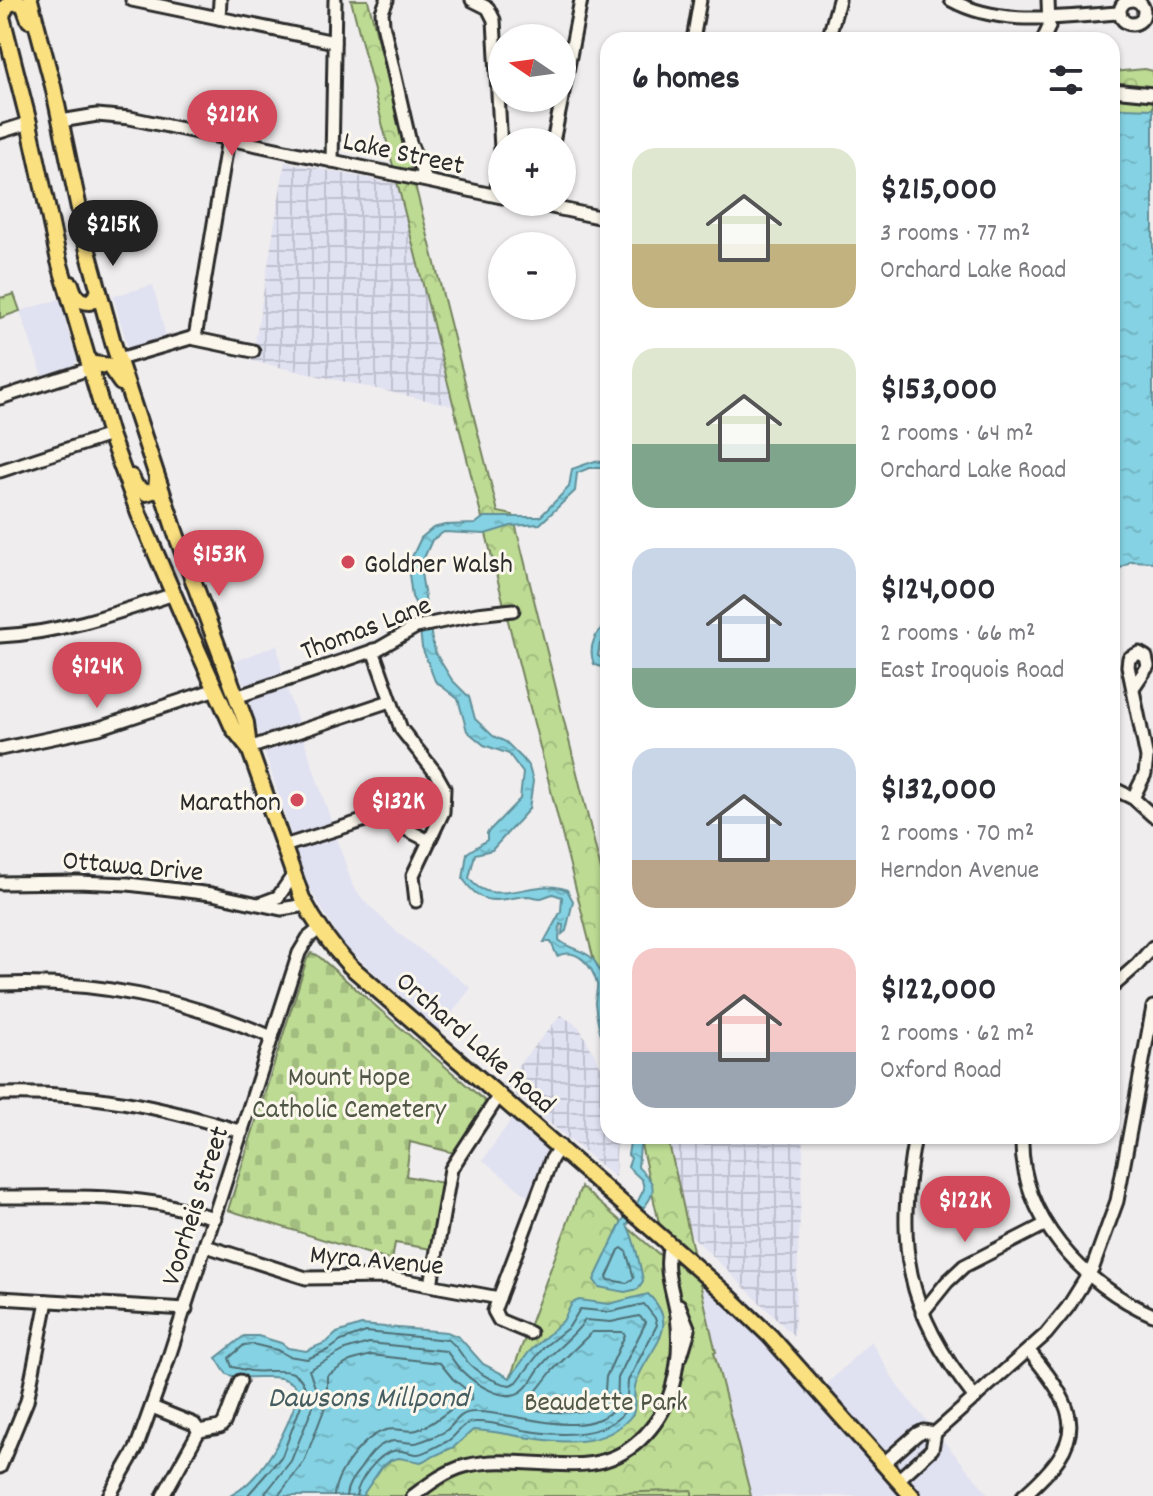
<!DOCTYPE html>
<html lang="en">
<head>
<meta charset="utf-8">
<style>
	body { margin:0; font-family:Dekko,sans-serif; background:#f2f2f3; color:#2b2b33; height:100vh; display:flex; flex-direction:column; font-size:30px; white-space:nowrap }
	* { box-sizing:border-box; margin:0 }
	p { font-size:26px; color:#7c7c81 }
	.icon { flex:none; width:44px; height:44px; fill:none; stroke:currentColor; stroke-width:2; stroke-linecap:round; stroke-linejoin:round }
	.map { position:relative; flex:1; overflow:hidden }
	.details { position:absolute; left:600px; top:32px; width:520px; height:1112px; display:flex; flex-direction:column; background:#fff; border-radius:24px; box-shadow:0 2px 6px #0004 }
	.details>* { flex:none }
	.needle { width:52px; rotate:283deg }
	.buttons { position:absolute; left:488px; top:24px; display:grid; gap:16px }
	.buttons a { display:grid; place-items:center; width:88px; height:88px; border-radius:50%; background:#fff; box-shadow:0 2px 6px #0004; font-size:40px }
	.price { position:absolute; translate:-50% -68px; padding:0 18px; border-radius:28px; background:#d1495b; color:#fff; font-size:26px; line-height:52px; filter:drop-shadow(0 2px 4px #0008) }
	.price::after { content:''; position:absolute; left:50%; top:48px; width:24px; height:18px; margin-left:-12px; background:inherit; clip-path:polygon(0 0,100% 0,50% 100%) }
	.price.active { background:#222; color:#fff }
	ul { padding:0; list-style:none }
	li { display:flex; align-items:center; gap:24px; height:200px; padding:0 32px }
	li span { display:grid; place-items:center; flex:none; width:224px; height:160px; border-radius:24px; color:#555 }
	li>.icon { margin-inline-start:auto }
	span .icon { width:96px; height:96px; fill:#fffc; stroke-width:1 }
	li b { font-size:34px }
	h2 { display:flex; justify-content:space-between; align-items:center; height:96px; padding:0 32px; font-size:34px }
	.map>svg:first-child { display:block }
	.built { fill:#e0e1f1 }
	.industrial { fill:url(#industrial-grid) }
	.cemetery { fill:url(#cemetery-stones); stroke:#74835f; stroke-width:2 }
	.park { fill:url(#park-crowns); stroke:#74835f; stroke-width:2 }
	.pitch { fill:#bddb93; stroke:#74835f; stroke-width:2 }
	.water { fill:url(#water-ripples); stroke:#608f99; stroke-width:2 }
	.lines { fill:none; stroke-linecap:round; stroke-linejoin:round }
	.shore { stroke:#4f6e75; stroke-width:2 }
	.minor-casing { stroke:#2b2b2b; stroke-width:17 }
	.major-casing { stroke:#2b2b2b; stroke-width:20 }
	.minor { stroke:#fbf7ec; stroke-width:11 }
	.major { stroke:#fbe080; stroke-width:14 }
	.poi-dot { fill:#d1495b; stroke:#fbf7ec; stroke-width:3 }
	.labels { text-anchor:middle; stroke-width:6; stroke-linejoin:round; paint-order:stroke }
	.street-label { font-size:28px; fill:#2b2b2b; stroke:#fbf7ec }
	.poi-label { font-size:28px; fill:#2b2b2b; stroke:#fbf7ec; text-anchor:start }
	.park-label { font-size:28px; fill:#505745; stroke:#fbf7ec }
	.water-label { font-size:30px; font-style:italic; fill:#465d62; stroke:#fbf7ec }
</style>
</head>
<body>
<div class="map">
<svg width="1153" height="1496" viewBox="0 0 1153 1496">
	<defs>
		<pattern id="industrial-grid" width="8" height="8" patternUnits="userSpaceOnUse" patternTransform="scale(2)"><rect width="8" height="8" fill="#e0e1f1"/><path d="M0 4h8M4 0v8" fill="none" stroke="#c0c1cf"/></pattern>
		<pattern id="cemetery-stones" width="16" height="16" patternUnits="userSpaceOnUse" patternTransform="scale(2)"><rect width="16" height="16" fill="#bddb93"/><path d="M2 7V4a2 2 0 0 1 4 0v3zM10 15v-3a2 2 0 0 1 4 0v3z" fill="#a3bc7f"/></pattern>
		<pattern id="park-crowns" width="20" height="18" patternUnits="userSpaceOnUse" patternTransform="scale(2)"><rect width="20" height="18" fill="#bddb93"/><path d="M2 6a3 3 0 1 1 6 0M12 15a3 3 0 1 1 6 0" fill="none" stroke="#a3bc7f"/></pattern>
		<pattern id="water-ripples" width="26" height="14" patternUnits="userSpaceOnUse" patternTransform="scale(2)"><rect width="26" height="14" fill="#84d2e3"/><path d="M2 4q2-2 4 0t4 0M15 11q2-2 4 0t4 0" fill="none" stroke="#72b4c3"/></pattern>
	</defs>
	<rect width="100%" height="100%" fill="#efedee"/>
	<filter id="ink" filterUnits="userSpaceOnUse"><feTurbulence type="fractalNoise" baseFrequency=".0125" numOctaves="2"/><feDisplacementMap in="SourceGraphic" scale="16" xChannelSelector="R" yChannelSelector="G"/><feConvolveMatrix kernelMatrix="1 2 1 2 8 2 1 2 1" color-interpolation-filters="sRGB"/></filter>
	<g filter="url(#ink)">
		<g class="built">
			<path d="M153,285L166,337L128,348L113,296Z"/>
			<path d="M63,298L66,325L77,359L73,367L43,377L20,311Z"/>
			<path d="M277,645L283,677L353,887L365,902L398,933L471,988L438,1031L342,943L306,882L236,661Z"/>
			<path d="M513,1117L551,1149L531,1199L483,1160Z"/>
			<path d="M700,1288H708L771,1347L901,1496H751Z"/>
			<path d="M871,1341L898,1387L990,1496H921L825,1386Z"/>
		</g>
		<g class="industrial">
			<path d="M285,162L397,184L453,406L252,361Z"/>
			<path d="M561,1015L579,1027L608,1079V1136H617L615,1177L502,1084Z"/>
			<path d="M667,1136H804L794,1336L691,1235Z"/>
		</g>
		<path class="cemetery" d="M311,953L317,955L486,1102L455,1153L410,1142L406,1176L443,1183L432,1249L395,1243L392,1261L228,1210L307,959Z"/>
		<g class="park">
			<path d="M351,0H368L498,512L513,515L608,898V1016Z"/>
			<path d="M1145,69L1153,71V115L1112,113V72Z"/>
			<path d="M14,294L20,311L0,318V298Z"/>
			<path d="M639,1136H667C685,1208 698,1280 716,1352H714L751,1496H280L510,1378L581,1187L668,1262Z"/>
		</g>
		<path class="pitch" d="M692,1490V1496H592L594,1494Z"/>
		<g class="water">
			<path d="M1124,108L1153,109V562L1131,561L1112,574V111Z"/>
			<path d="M595,461L608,463V468H589L577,473L575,491L540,524L511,526L485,534L444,532L432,540L420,567L432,640L436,654L452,680L469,697L475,719L493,736L506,742L522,758L529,767L533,781L529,809L492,850L475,854L469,878C491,911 537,876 567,890L573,901L566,931L562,934L563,925L560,924L559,940C568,949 582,949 592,958C609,976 608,1028 608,1051C601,1040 596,1016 595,1003C595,996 598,990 597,984C592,964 576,947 557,956L551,942H544L561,911L562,897L553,894C549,895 545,897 541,898C536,898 532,896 527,896C496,899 484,909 463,879L467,853L487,840V833L520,799L523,773L509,754L484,745L467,731L458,699L435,681L422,647L417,606L412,597L409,574L410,561L421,538L433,528L445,525L475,524L484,517H540L569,487L572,469Z"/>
			<path d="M608,621V634L600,644L598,656L608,661V675L605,669L594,664C587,646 596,633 608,621Z"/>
			<path d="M631,1136H641L638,1167C642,1172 648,1176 651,1182C659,1198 636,1214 627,1225C633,1235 641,1268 643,1281L638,1289L625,1292L599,1287L594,1280L622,1221L638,1201L644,1189L642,1180L628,1167L631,1158L628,1155Z"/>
			<path d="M648,1294C684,1328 647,1349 636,1383C632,1394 637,1404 633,1414C595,1463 524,1432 473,1430L454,1447L421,1462L399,1458L391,1460L382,1467L362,1496H230C265,1478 288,1428 299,1392C289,1370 260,1379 240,1377C235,1376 232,1377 227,1374C223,1370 220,1363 216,1358L244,1336H258L281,1343L288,1348L306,1351L327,1342L337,1333L361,1325L447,1332L459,1337L483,1364L510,1378L529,1352L563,1321L572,1303L579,1300L609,1304Z"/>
		</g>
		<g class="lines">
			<g class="shore">
				<path d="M622,1248L626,1251L634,1278L627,1283L609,1280L607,1277L619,1250Z"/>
				<path d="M592,1332H622L625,1335L606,1377L604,1403C586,1416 548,1413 528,1408L527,1403L552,1371Z"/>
				<path d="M247,1496L282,1456L306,1392C300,1361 273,1374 251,1371C245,1370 238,1368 232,1367L229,1358L244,1345L252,1344L277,1350L288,1356L307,1359L330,1349L341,1341L366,1332L448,1340C457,1345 459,1352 465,1359C475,1372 495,1383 510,1385L517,1382L544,1347L569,1327L580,1309L610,1312L644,1304L655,1318L657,1325L628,1381L626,1410C605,1438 561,1436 529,1431C511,1428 493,1421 475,1422C461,1422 457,1437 446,1442C438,1445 426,1453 418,1454C409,1454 402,1449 393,1451C378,1454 358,1481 356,1496"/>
				<path d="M263,1496L291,1461L314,1404L316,1390L309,1370L345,1350L369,1343L446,1351C452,1357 455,1365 462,1371C474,1383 506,1405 523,1390C531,1384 535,1373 542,1365C556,1348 573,1338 585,1320L611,1322L639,1316L646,1322L618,1378L617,1406C585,1444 514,1410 474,1412C458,1412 455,1425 444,1432C441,1434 418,1443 415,1443C402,1443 393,1437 380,1446C370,1452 366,1461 360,1469C353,1478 347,1485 346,1496"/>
				<path d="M278,1496L304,1462L327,1402V1376L350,1361L371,1355L440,1363L453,1379L472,1394L471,1400C449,1405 438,1424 417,1430C408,1433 397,1427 386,1430C364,1436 335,1473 334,1496"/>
			</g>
			<defs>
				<g id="minor">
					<path d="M132,0L334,42"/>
					<path d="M387,0L382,12L383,24L410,143L426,180"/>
					<path d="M472,0L488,8L494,20L502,167L495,195"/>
					<path d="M951,0C1002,28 1064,16 1120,13"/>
					<circle cx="1132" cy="12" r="12"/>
					<path d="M219,18L220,0"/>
					<path d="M693,40L700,0"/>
					<path d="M828,40L839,0"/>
					<path d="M1043,40L1049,27L1048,0"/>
					<path d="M1112,90L1153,94"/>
					<path d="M562,97L581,0"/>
					<path d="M61,121L97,115L130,118L502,197"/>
					<path d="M0,132L29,123"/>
					<path d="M553,142L562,98"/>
					<path d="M332,161L335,0"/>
					<path d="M528,202L608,219"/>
					<path d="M195,338L228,139"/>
					<path d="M119,359L191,338L253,351"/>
					<path d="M0,398L89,369"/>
					<path d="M0,471L110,435"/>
					<path d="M0,636C60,633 117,613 174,594"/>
					<path d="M373,650L401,729L435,772L444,788L443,812L413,875L416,901"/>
					<path d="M1133,688L1148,666L1146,657L1139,653L1129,658L1128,666L1147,758L1145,774L1133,798"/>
					<path d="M236,697L378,649L416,627L477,614L513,610"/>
					<path d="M249,748L390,701"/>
					<path d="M0,749L99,728L216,689"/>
					<path d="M1112,788L1133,798L1153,816"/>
					<path d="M284,846L375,817L388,820L429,841"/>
					<path d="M0,883L77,882L128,884L212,894L281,909L306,905"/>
					<path d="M262,903L278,897L294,874"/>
					<path d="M0,984C99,980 181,999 272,1037"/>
					<path d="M1112,987L1137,965L1153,947"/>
					<path d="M0,1094C87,1091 160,1106 242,1132"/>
					<path d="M915,1136C895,1246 905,1309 975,1398"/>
					<path d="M1022,1136C1019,1216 1083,1285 1153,1315"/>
					<path d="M0,1197C51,1197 104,1195 155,1203C175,1206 195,1213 215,1218"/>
					<path d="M206,1246L306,1278L386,1277L499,1298"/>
					<path d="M431,1285L451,1169L500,1094"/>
					<path d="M0,1298L186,1309"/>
					<path d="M679,1305L689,1330L681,1356"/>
					<path d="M922,1313L947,1282L964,1266L1046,1224"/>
					<path d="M530,1333L499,1320L494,1311L551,1160L560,1146"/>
					<path d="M152,1407L194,1424L199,1431"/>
					<path d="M199,1431L220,1427L224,1423L240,1381"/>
					<path d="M884,1463L917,1434L923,1431L935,1433"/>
					<path d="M0,1467L27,1401L47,1301"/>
					<path d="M898,1480L932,1449L935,1433L1046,1334L1068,1307L1093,1267L1117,1201L1153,1007"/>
					<path d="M109,1496L136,1449L167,1363L299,953L308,938L319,929"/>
					<path d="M163,1496L199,1431"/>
					<path d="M413,1496C429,1484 446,1471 465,1466C526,1450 590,1487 640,1440C655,1426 666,1408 672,1388C678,1366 680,1339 677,1316C673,1290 663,1270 670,1244"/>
					<path d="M1023,1496C1088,1439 1081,1414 1029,1351"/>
				</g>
				<g id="major">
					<path d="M30,0L53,86L88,251L114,346L176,534L246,723L249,748L302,898C315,923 330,945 350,966L723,1291L770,1336L912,1496"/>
					<path d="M0,9L29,123L59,261L110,435L139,514L188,628L233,728L249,748"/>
					<path d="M2,15L8,4L18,2L24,6L29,20"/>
					<path d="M71,284C74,295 78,302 90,302L99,293"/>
					<path d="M89,369L94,364L109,366L121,383"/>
					<path d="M131,477L136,487L146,493L156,490L157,479"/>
				</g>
			</defs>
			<use href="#minor" class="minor-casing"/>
			<use href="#major" class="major-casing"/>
			<use href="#minor" class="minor"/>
			<use href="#major" class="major"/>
		</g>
	</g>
	<g class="poi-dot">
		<circle cx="348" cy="562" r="8"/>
		<circle cx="297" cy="800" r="8"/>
	</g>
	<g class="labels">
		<g class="street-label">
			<text transform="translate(404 151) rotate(12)" y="10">Lake Street</text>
			<text transform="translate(365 626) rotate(-21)" y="10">Thomas Lane</text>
			<text transform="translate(133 864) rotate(5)" y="10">Ottawa Drive</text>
			<text transform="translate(477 1041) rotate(41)" y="10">Orchard Lake Road</text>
			<text transform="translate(193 1205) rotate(-72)" y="10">Voorheis Street</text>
			<text transform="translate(377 1258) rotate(5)" y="10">Myra Avenue</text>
		</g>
		<g class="poi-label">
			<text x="364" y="572">Goldner Walsh</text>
			<text x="281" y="810" text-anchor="end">Marathon</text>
		</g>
		<g class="park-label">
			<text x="349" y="1085">Mount Hope<tspan x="349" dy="32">Catholic Cemetery</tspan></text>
			<text x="606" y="1410">Beaudette Park</text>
		</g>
		<g class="water-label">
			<text x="368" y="1406">Dawsons Millpond</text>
		</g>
	</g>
</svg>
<div class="buttons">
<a><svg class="needle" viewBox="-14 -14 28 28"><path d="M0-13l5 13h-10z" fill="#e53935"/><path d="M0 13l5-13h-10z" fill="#7c7c81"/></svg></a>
<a>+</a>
<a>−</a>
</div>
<b class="price" style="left:232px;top:158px">$212K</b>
<b class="price active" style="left:113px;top:268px">$215K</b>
<b class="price" style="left:219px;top:598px">$153K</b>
<b class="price" style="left:97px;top:710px">$124K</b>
<b class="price" style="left:398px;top:845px">$132K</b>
<b class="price" style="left:965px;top:1244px">$122K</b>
<section class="details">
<h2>6 homes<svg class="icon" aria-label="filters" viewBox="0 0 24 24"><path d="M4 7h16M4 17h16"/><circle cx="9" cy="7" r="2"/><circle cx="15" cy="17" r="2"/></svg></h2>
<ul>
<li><span style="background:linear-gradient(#dfe7d0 60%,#c2b280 0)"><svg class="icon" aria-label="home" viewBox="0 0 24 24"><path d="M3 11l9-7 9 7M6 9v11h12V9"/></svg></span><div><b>$215,000</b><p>3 rooms · 77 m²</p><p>Orchard Lake Road</p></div></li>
<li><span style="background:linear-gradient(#dfe7d0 60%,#7fa58c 0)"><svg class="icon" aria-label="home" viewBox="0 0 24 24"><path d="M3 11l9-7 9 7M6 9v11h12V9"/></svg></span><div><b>$153,000</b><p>2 rooms · 64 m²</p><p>Orchard Lake Road</p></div></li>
<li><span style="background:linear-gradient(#c9d6e8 75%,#7fa58c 0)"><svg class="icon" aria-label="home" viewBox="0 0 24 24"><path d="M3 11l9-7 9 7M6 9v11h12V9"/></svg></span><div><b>$124,000</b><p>2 rooms · 66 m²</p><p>East Iroquois Road</p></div></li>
<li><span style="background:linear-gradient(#c9d6e8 70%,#b9a48a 0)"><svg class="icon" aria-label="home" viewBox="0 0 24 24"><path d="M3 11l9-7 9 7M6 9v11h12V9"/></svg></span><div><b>$132,000</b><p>2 rooms · 70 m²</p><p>Herndon Avenue</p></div></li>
<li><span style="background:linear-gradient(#f6c9c9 65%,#9aa5b1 0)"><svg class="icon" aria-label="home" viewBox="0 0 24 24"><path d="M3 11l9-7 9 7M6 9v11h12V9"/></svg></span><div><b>$122,000</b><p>2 rooms · 62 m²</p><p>Oxford Road</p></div></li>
</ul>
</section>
</div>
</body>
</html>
